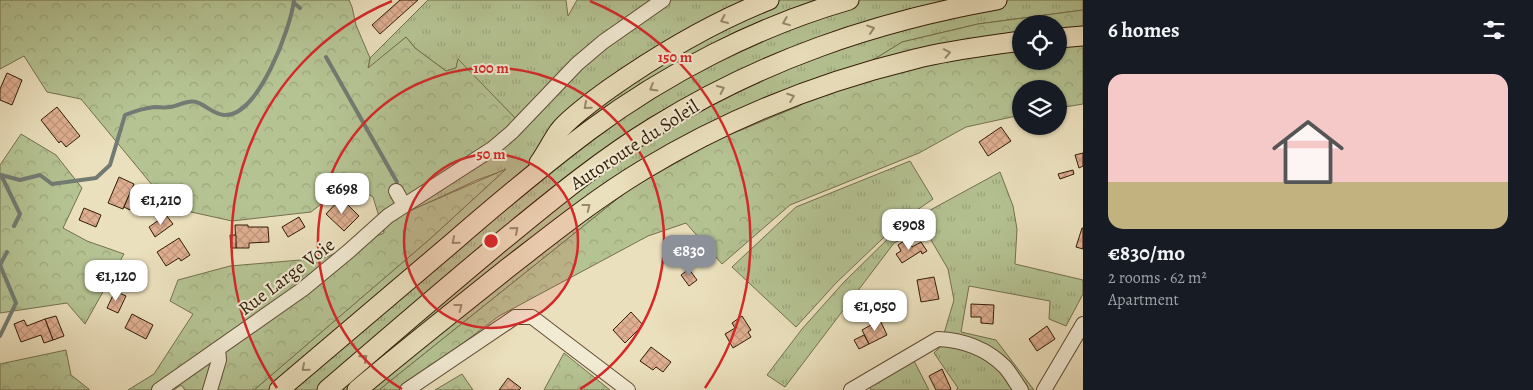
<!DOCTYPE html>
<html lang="en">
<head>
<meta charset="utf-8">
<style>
	body { margin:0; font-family:Alegreya,serif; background:#20242c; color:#f1f3f6; height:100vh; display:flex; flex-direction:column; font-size:19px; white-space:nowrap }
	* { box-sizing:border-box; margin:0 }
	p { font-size:16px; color:#9ea1a6 }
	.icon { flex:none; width:28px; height:28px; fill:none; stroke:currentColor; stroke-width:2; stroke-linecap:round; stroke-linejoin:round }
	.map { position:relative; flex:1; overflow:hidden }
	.side { display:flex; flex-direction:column; background:#171b24; width:450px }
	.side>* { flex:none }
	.fabs { position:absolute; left:1012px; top:15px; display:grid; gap:10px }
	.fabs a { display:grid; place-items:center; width:55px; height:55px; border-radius:50%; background:#171b24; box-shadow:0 1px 4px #0004; font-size:25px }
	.price { position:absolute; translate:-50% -42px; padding:0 11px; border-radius:10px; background:#fff; color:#222; font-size:16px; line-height:32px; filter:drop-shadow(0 1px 2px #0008) }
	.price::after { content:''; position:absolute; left:50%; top:30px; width:15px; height:11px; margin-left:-8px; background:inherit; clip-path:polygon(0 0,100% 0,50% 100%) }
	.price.active { background:#8c9099; color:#fff }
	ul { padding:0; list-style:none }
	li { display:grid; align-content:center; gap:10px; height:265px; padding:0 25px }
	li span { display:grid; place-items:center; height:155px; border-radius:15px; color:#555 }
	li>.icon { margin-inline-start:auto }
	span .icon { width:90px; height:90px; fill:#fffc; stroke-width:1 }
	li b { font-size:21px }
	h2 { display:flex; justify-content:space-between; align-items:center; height:60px; padding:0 25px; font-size:21px }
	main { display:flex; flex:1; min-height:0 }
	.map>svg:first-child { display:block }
	.grass { fill:url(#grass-tufts); stroke:#74704e }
	.forest { fill:url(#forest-crowns); stroke:#74704e; fill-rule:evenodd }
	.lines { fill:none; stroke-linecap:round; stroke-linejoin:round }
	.stream { stroke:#727b73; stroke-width:4 }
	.building { fill:url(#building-cross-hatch); stroke:#331c08 }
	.minor-casing { stroke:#614d35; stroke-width:16 }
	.highway-casing { stroke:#331c08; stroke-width:21 }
	.minor { stroke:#f2ebd4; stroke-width:14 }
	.highway { stroke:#ebe0bd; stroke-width:19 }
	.oneway { stroke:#98886c }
	.ring { fill:none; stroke:#d62828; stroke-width:2.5 }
	.labels { text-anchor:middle; stroke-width:4; stroke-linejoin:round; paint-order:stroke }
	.street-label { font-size:19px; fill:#331c08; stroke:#f2ebd4 }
	.centre { fill:#d62828; stroke:#f2ebd4; stroke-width:2.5 }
	.ring-label { font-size:15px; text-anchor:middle; font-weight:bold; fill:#d62828; stroke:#f2ebd4; stroke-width:4; stroke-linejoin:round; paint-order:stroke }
</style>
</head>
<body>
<main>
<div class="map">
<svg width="1083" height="390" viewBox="0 0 1083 390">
	<defs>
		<pattern id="grass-tufts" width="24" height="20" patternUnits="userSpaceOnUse" patternTransform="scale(1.25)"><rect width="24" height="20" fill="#b5c393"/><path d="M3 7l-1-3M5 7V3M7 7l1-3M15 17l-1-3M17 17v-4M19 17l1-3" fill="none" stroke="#9ca77d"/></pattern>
		<pattern id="forest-crowns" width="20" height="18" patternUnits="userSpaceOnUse" patternTransform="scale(1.25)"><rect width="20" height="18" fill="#b5c393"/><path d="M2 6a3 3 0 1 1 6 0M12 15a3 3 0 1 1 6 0" fill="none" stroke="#9ca77d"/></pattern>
		<pattern id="building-cross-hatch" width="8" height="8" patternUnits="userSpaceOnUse" patternTransform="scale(1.25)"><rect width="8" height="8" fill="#dfaf91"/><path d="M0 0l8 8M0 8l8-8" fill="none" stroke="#c0967c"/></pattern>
	</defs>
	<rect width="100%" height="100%" fill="#ebe0bd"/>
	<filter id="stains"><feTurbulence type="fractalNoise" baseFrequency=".004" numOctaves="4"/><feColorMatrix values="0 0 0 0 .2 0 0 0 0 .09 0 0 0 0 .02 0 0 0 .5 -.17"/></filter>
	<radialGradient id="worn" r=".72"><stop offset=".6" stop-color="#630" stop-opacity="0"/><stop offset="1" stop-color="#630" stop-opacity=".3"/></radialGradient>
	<g class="grass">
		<path d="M428,0H566L568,16L577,0H658L517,120L458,60L456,68L446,71L415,48L406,37L368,69L370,58Z"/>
		<path d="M669,0H1083V10L978,24L902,42L799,106L717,140L631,188L379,390H254L431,238L505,170L477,180L402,215L585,62Z"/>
		<path d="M910,161L933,199L901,221L836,283L796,327L732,267L796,207Z"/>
		<path d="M1000,172L1013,206L1017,229L1015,264L1083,280V294L1066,326L1049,319L1050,301L969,286L961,332L996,340L1034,390H956L958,388L934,353L940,347L954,300L948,269L924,228L894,243L785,387L767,375L802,329L844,282L901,226Z"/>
		<path d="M913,359L929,390H871L869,386Z"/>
	</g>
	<g class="forest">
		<path d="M0,0H349L352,7L356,25L370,58L368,68L406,37L415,48L446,71L456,68L458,59L517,120L407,212L506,169L431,238L254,390H185L181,385L174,390H128L154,374L193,314L170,301L178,280L230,266L324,258L384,233L373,197L349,182L311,212L232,221L164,206L153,186L81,99L47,92L24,56L0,69Z"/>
		<path d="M1083,10V104L1059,108V89H1021V115L966,127L919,153L790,205L722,264L686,223L648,236L499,316L401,390H379L631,188L717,140L799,106L902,42L978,24ZM1021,24H1059V61H1021Z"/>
		<path d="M21,134L56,155L82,188L63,228L87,241L124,254L85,324L67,303L0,313V165Z"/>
		<path d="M66,350L71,375L90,390H0V364Z"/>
		<path d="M564,353L610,390H544Z"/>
		<path d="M462,374L473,390H435Z"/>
	</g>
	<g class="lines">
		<g class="stream">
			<path d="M294,3L300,8"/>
			<path d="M326,57L397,182"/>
			<path d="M14,226L20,214L1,175L20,180L40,175L52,184L96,178L110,165L125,115C135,111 145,108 155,107C160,107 165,108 170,107C179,106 188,99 196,102C206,105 213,114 224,115C258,118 291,27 294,0"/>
			<path d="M0,336L16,303L0,265L7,252"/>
		</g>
	</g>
	<g class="building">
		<path d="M400,0H418L380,34L372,25Z"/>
		<path d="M7,73L22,80L12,105L0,100V89Z"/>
		<path d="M57,107L80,136L66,147L61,141L59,143L41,120Z"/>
		<path d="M1001,127L1011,141L988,156L979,142Z"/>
		<path d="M1083,153V166L1079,168L1075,155Z"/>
		<path d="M1073,170L1074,174L1060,179L1058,174Z"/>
		<path d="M119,177L134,184L123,209L108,203Z"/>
		<path d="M133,186L140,189L130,210L124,207Z"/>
		<path d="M341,198L359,216L344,231L326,214Z"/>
		<path d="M84,208L101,215L96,227L79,220Z"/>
		<path d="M166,215L173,224L155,237L149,227Z"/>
		<path d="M299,217L305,227L288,237L282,227Z"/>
		<path d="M235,225H248V227H268L269,242L249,243V248H236Z"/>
		<path d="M1082,228H1083V249L1076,247Z"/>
		<path d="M230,235H236V248H231Z"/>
		<path d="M179,238L190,255L181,261L179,258L166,266L157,252Z"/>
		<path d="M907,239L912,247L921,242L927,251L922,254L921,251L902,263L896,254L901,251L898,245Z"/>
		<path d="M689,269L697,280L689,286L681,275Z"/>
		<path d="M934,277L939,299L921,302L917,280Z"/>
		<path d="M115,291L126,296L118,313L107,308Z"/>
		<path d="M971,304L994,305L993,324L981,323V317H971Z"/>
		<path d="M631,312L643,325L625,343L613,330Z"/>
		<path d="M132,314L153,325L146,339L125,328Z"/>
		<path d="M56,316L64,336L53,340L45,319Z"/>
		<path d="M742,316L751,330L748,332L751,337L733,348L725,334L735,328L732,323Z"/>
		<path d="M45,319L53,340L44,343L41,335L21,342L14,324L24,320L27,326Z"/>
		<path d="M880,320L887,335L869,344L862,330Z"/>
		<path d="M1047,326L1055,339L1037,351L1029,339Z"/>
		<path d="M864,335L869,344L859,349L854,340Z"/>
		<path d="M651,347L671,362L663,372L656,367L653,370L640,361Z"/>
		<path d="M942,369L951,389L949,390H936L929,376Z"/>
		<path d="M508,378L521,388L519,390H499Z"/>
	</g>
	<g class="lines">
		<defs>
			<g id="minor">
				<path d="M396,191L404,205"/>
				<path d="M159,390L303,289L349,251L388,216L492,149L512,132L577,64L603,42L663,0"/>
				<path d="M210,390L219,360L218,349"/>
				<path d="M407,390L515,317H532L628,390"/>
				<path d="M851,390L938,339C963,340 987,349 1005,367C1011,374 1016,383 1021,390"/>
				<path d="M1044,390L1083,324"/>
			</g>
			<g id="highway">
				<path d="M1059,38L1083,36"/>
				<path d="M539,163C546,153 552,141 559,131C570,117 594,100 609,89C659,54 711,23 769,0"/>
				<path d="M279,390C337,341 394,292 452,243C497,204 542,166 590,130C665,74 758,26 849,0"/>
				<path d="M327,390C385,340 443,290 502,241C551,201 600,160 654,127C761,61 873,22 997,0"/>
				<path d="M357,390C407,348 458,308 509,267C553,233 595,199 643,170C727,119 820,82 915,59C950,50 986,46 1021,41"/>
			</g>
		</defs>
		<use href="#minor" class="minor-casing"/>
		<use href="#highway" class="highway-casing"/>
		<use href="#minor" class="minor"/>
		<use href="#highway" class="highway"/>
	</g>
	<defs><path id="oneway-chevron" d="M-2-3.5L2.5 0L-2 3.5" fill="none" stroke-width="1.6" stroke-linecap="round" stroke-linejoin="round" transform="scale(1.25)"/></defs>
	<g class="oneway">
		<use href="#oneway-chevron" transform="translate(724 20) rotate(156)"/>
		<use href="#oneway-chevron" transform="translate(786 22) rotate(158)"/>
		<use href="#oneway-chevron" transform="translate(871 29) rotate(-18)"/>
		<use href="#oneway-chevron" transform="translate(947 53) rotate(-11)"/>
		<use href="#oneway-chevron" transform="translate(653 88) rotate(149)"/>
		<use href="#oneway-chevron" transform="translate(721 89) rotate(-25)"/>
		<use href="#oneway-chevron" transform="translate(791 97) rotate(-20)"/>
		<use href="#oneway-chevron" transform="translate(587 106) rotate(139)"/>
		<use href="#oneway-chevron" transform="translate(587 207) rotate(-38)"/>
		<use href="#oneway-chevron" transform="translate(515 230) rotate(-40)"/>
		<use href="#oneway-chevron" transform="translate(455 241) rotate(140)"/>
		<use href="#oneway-chevron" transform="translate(459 307) rotate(-38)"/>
		<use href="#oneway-chevron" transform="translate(364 358) rotate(-41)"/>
		<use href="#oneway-chevron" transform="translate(305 368) rotate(139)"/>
	</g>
	<circle cx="491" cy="241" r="87" fill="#d62828" fill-opacity=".12"/>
	<g class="ring">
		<circle cx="491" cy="241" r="87"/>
		<path d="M402 389A173 173 0 1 1 580 389"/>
		<path d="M277 388A260 260 0 0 1 392 1M590 1A260 260 0 0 1 705 388"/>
	</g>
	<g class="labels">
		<g class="street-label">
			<text transform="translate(634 144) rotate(-33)" y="7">Autoroute du Soleil</text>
			<text transform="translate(286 276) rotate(-37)" y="7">Rue Large Voie</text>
		</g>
	</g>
	<circle cx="491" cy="241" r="8" class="centre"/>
	<g class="ring-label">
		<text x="675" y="62">150 m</text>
		<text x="491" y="73">100 m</text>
		<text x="491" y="159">50 m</text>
	</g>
	<rect width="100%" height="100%" filter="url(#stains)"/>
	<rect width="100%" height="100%" fill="url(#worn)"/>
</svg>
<div class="fabs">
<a><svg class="icon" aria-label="locate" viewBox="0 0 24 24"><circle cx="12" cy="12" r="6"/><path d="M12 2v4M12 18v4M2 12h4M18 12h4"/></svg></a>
<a><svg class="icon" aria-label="layers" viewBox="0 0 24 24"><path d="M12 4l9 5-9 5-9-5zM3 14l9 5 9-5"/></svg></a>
</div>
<b class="price" style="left:342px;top:215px">€698</b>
<b class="price" style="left:161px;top:226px">€1,210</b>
<b class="price" style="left:909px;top:251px">€908</b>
<b class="price active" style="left:689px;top:277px">€830</b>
<b class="price" style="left:116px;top:302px">€1,120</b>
<b class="price" style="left:875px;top:332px">€1,050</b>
</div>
<section class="side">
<h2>6 homes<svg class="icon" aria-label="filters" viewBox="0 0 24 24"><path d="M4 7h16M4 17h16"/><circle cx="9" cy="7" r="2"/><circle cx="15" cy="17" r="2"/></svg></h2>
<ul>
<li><span style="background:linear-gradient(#f6c9c9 70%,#c2b280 0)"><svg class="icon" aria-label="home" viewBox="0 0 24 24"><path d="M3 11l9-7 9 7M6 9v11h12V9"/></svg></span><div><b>€830/mo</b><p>2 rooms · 62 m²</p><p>Apartment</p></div></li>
</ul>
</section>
</main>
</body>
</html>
